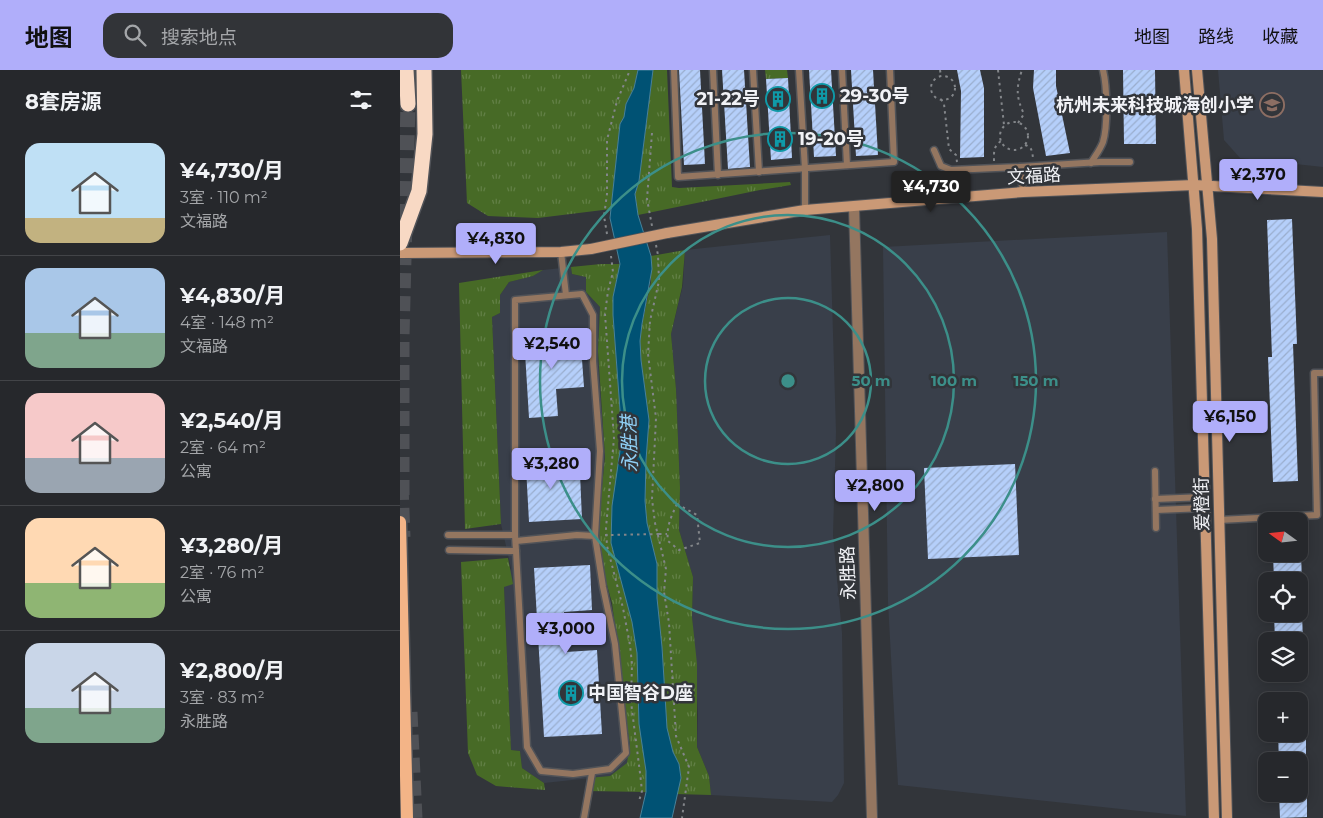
<!DOCTYPE html>
<html lang="zh">
<head>
<meta charset="utf-8">
<style>
	body { margin:0; font-family:Montserrat,"Noto Sans SC",sans-serif; background:#323438; color:#f1f3f6; height:100vh; display:flex; flex-direction:column; font-size:19px; white-space:nowrap }
	* { box-sizing:border-box; margin:0 }
	p { font-size:16px; color:#a4a6a9 }
	.icon { flex:none; width:28px; height:28px; fill:none; stroke:currentColor; stroke-width:2; stroke-linecap:round; stroke-linejoin:round }
	.map { position:relative; flex:1; overflow:hidden }
	.side { display:flex; flex-direction:column; background:#26282c; width:400px }
	.side>* { flex:none }
	.needle { width:32px; rotate:285deg }
	.tools { position:absolute; left:858px; top:442px; display:grid; gap:10px }
	.tools a { display:grid; place-items:center; width:50px; height:50px; border-radius:10px; background:#26282c; box-shadow:0 2px 12px #0003,0 0 0 1px #424448; font-size:25px }
	.price { position:absolute; translate:-50% -42px; padding:0 11px; border-radius:5px; background:#b0aefa; color:#111; font-size:16px; line-height:32px; filter:drop-shadow(0 1px 2px #0008) }
	.price::after { content:''; position:absolute; left:50%; top:30px; width:15px; height:11px; margin-left:-8px; background:inherit; clip-path:polygon(0 0,100% 0,50% 100%) }
	.price.current { background:#222; color:#fff }
	ul { padding:0; list-style:none }
	li { display:flex; align-items:center; gap:15px; height:125px; padding:0 25px }
	li+li { border-top:1px solid #424448 }
	li span { display:grid; place-items:center; flex:none; width:140px; height:100px; border-radius:15px; color:#555 }
	li>.icon { margin-inline-start:auto }
	span .icon { width:60px; height:60px; fill:#fffc; stroke-width:1 }
	li b { font-size:21px }
	h2 { display:flex; justify-content:space-between; align-items:center; height:60px; padding:0 25px; font-size:21px }
	header { display:flex; align-items:center; gap:30px; box-sizing:border-box; height:70px; padding:0 25px; background:#b0aefa; color:#111 }
	header strong { font-size:24px }
	nav { display:flex; gap:28px; margin-inline-start:auto; font-size:18px }
	.search { width:350px; height:45px; background:#323438; display:flex; align-items:center; gap:12px; box-sizing:border-box; padding:0 18px; border-radius:15px; color:#a4a6a9; font-size:19px }
	main { display:flex; flex:1; min-height:0 }
	.map>svg:first-child { display:block }
	.built { fill:#393f4a }
	.grass { fill:url(#grass-tufts) }
	.water { fill:#005274; stroke:#48829b }
	.building { fill:url(#building-hatch) }
	.lines { fill:none; stroke-linecap:round; stroke-linejoin:round }
	.highway-tunnel { stroke:#4f5156; stroke-width:15; stroke-dasharray:15 8; stroke-linecap:butt }
	.lane-casing { stroke:#515358; stroke-width:9 }
	.street-casing { stroke:#515358; stroke-width:12 }
	.secondary-casing { stroke:#515358; stroke-width:12 }
	.primary-casing { stroke:#515358; stroke-width:15 }
	.highway-casing { stroke:#515358; stroke-width:18 }
	.path { stroke:#83868a; stroke-width:2; stroke-dasharray:2.5 4; stroke-linecap:butt }
	.lane { stroke:#947660; stroke-width:6 }
	.street { stroke:#947660; stroke-width:10 }
	.secondary { stroke:#ca9976; stroke-width:10 }
	.primary { stroke:#f3b487; stroke-width:12 }
	.highway { stroke:#f8d9c4; stroke-width:15 }
	.secondary-bridge-casing { stroke:#515358; stroke-width:12; stroke-linecap:butt }
	.path-bridge { stroke:#83868a; stroke-width:2; stroke-dasharray:2.5 4; stroke-linecap:butt }
	.secondary-bridge { stroke:#ca9976; stroke-width:10 }
	.ring { fill:none; stroke:#3c8f89; stroke-width:2.5 }
	.labels { text-anchor:middle; stroke-width:5; stroke-linejoin:round; paint-order:stroke }
	.poi-label { font-size:18px; font-weight:bold; fill:#f1f2f6; stroke:#32353a; text-anchor:start }
	.street-label { font-size:18px; fill:#f1f2f6; stroke:#32353a }
	.water-label { font-size:19px; font-style:italic; fill:#90d0f6; stroke:#32353a }
	.centre { fill:#3c8f89; stroke:#32353a; stroke-width:2.5 }
	.ring-label { font-size:15px; text-anchor:middle; font-weight:bold; fill:#3c8f89; stroke:#32353a; stroke-width:5; stroke-linejoin:round; paint-order:stroke }
</style>
</head>
<body>
<header>
<strong>地图</strong>
<div class="search"><svg class="icon" aria-label="search" viewBox="0 0 24 24"><circle cx="10" cy="10" r="6"/><path d="M15 15l6 6"/></svg>搜索地点</div>
<nav><a>地图</a><a>路线</a><a>收藏</a></nav>
</header>
<main>
<section class="side">
<h2>8套房源<svg class="icon" aria-label="filters" viewBox="0 0 24 24"><path d="M4 7h16M4 17h16"/><circle cx="9" cy="7" r="2"/><circle cx="15" cy="17" r="2"/></svg></h2>
<ul>
<li><span style="background:linear-gradient(#bfe0f5 75%,#c2b280 0)"><svg class="icon" aria-label="home" viewBox="0 0 24 24"><path d="M3 11l9-7 9 7M6 9v11h12V9"/></svg></span><div><b>¥4,730/月</b><p>3室 · 110 m²</p><p>文福路</p></div></li>
<li><span style="background:linear-gradient(#a9c7e8 65%,#7fa58c 0)"><svg class="icon" aria-label="home" viewBox="0 0 24 24"><path d="M3 11l9-7 9 7M6 9v11h12V9"/></svg></span><div><b>¥4,830/月</b><p>4室 · 148 m²</p><p>文福路</p></div></li>
<li><span style="background:linear-gradient(#f6c9c9 65%,#9aa5b1 0)"><svg class="icon" aria-label="home" viewBox="0 0 24 24"><path d="M3 11l9-7 9 7M6 9v11h12V9"/></svg></span><div><b>¥2,540/月</b><p>2室 · 64 m²</p><p>公寓</p></div></li>
<li><span style="background:linear-gradient(#ffd9b3 65%,#8fb573 0)"><svg class="icon" aria-label="home" viewBox="0 0 24 24"><path d="M3 11l9-7 9 7M6 9v11h12V9"/></svg></span><div><b>¥3,280/月</b><p>2室 · 76 m²</p><p>公寓</p></div></li>
<li><span style="background:linear-gradient(#c9d6e8 65%,#7fa58c 0)"><svg class="icon" aria-label="home" viewBox="0 0 24 24"><path d="M3 11l9-7 9 7M6 9v11h12V9"/></svg></span><div><b>¥2,800/月</b><p>3室 · 83 m²</p><p>永胜路</p></div></li>
</ul>
</section>
<div class="map">
<svg width="923" height="748" viewBox="0 0 923 748">
	<defs>
		<pattern id="grass-tufts" width="24" height="20" patternUnits="userSpaceOnUse" patternTransform="scale(1.25)"><rect width="24" height="20" fill="#476a26"/><path d="M3 7l-1-3M5 7V3M7 7l1-3M15 17l-1-3M17 17v-4M19 17l1-3" fill="none" stroke="#628046"/></pattern>
		<pattern id="building-hatch" width="6" height="6" patternUnits="userSpaceOnUse" patternTransform="scale(1.25)"><rect width="6" height="6" fill="#b5cffa"/><path d="M-1 1l2-2M0 6l6-6M5 7l2-2" fill="none" stroke="#9aaece"/></pattern>
	</defs>
	<rect width="100%" height="100%" fill="#32353a"/>
	<g class="built">
		<path d="M818,0H923V97L840,88L824,70Z"/>
		<path d="M767,162L786,746L498,715L488,532L483,177Z"/>
		<path d="M430,165L436,362L433,465L442,563L444,713L438,725L432,732L311,725L309,706L297,677L298,644L292,547L293,507L279,460L280,418L276,319L271,264L283,215L285,180Z"/>
		<path d="M171,197L172,204L186,207V222L200,237L198,283L205,387L198,458L204,504L218,579L226,651L230,674L228,693L210,706L144,713L122,698L120,681L111,680L104,517L111,498L101,454L92,247L100,243V225L109,212L133,206L143,200Z"/>
	</g>
	<g class="grass">
		<path d="M61,0H238L234,18L226,34L224,47L220,54L211,139L138,148L88,146L67,133Z"/>
		<path d="M253,0H267L272,117L279,118L390,112L391,115L360,120L238,145L235,124L239,111Z"/>
		<path d="M365,0H387L388,8L366,9Z"/>
		<path d="M285,180L282,217L271,264L276,319L280,418L279,460L293,507L292,547L297,594V677L309,706L311,725L276,724L281,708L279,694L273,682L267,658L262,577L257,528V494L247,453L245,431L246,390L249,350L241,290L240,271L242,254L251,212V186Z"/>
		<path d="M201,194H220L213,227V245L221,354L219,392L232,552L237,583V627L246,701V722L187,721L188,708L210,706L227,693L230,674L226,651L218,579L212,533L204,504L198,458L205,387L198,281L200,237L186,222V207L172,204L171,197Z"/>
		<path d="M143,200L133,206L109,212L100,225V243L92,247L101,454L65,459L59,213Z"/>
		<path d="M108,488L113,514L104,517L111,680L120,681L122,698L144,713L145,720L96,716L77,705L68,683L61,492Z"/>
	</g>
	<path class="water" d="M238,0H253L239,111L235,124L238,145L251,186L252,199L242,254L240,271L241,290L249,350L246,390L245,431L247,453L257,494V528L262,577L267,658L273,682L279,694L281,708L272,748H240L246,722V701L239,654L237,583L232,552L211,473L212,436L222,367L213,245V227L220,194L210,148L220,54L224,47L226,34L234,18Z"/>
	<g class="building">
		<path d="M279,0H300L305,94L284,95Z"/>
		<path d="M322,0H344L350,97L328,99Z"/>
		<path d="M409,0H431L436,86L414,87Z"/>
		<path d="M451,0H473L478,85L456,86Z"/>
		<path d="M557,0H580L584,18V87L560,88L561,21Z"/>
		<path d="M634,0H656V16L670,83L646,86L633,18Z"/>
		<path d="M723,0H755L756,74H724Z"/>
		<path d="M388,8L392,88L371,90L366,9Z"/>
		<path d="M892,149L897,274H893L898,411L873,412L868,287H872L867,150Z"/>
		<path d="M180,262L184,317L156,319L158,346L129,348L124,266Z"/>
		<path d="M150,378L151,405L180,403L182,449L129,452L125,379Z"/>
		<path d="M615,394L619,485L528,489L524,398Z"/>
		<path d="M873,484H901L902,511H874Z"/>
		<path d="M190,495L192,540L164,542L166,582L197,580L202,664L144,667L134,498Z"/>
		<path d="M874,544H902L903,571H875Z"/>
		<path d="M878,664H906V691H879Z"/>
		<path d="M899,705H907V747L880,748L879,724H899Z"/>
	</g>
	<g class="lines">
		<g class="highway-tunnel">
			<path d="M1,415L3,467"/>
			<path d="M2,425V267L8,34"/>
			<path d="M10,642L15,748"/>
		</g>
		<defs>
			<g id="lane">
				<path d="M274,0L278,107L494,92L490,0"/>
				<path d="M313,0L318,105"/>
				<path d="M353,0L359,102"/>
				<path d="M399,0L405,99V140"/>
				<path d="M442,0L447,95"/>
				<path d="M534,80L541,96L551,100L620,97L623,122"/>
				<path d="M691,93C695,86 700,80 703,72C708,56 707,16 703,0"/>
				<path d="M620,97L700,92H730"/>
				<path d="M161,182L166,225"/>
				<path d="M755,401L756,458"/>
				<path d="M755,429L805,427"/>
				<path d="M756,440L805,438"/>
				<path d="M819,450L917,445L914,303H923"/>
				<path d="M48,465H115L116,481"/>
				<path d="M116,471L177,465L195,466"/>
				<path d="M49,480L116,481L127,677L141,701L173,704L210,699L226,683L215,574L203,517L195,466L200,381L193,291V245L182,224L115,230V465"/>
				<path d="M184,748L192,703"/>
			</g>
			<path id="street" d="M454,137L472,748"/>
			<g id="secondary">
				<path d="M784,0L797,159L814,748"/>
				<path d="M797,0L812,169L827,748"/>
				<path d="M267,163L405,140L623,122L794,115L923,122"/>
				<path d="M0,183L161,182L191,179"/>
			</g>
			<path id="primary" d="M0,452L7,748"/>
			<g id="highway">
				<path d="M6,0L8,34"/>
				<path d="M0,173L19,121L25,64L24,0"/>
			</g>
		</defs>
		<use href="#lane" class="lane-casing"/>
		<use href="#street" class="street-casing"/>
		<use href="#secondary" class="secondary-casing"/>
		<use href="#primary" class="primary-casing"/>
		<use href="#highway" class="highway-casing"/>
		<g class="path">
			<path d="M540,0L541,6"/>
			<path d="M598,0L604,55"/>
			<circle cx="543" cy="18" r="12"/>
			<path d="M541,29L544,34L549,79L556,85L557,92"/>
			<circle cx="614" cy="66" r="14"/>
			<path d="M618,53L624,44C616,27 616,18 622,0"/>
			<path d="M252,63L247,129L252,156"/>
			<path d="M625,75C632,77 632,81 633,88"/>
			<path d="M594,91C594,82 593,77 601,71"/>
			<path d="M207,164L204,146L207,124V70L217,31L230,0"/>
			<path d="M256,175L258,185L259,211L250,251L248,284L256,348L252,429L255,453L266,499L264,522L269,553L276,666L289,697L282,748"/>
			<path d="M211,186L213,202L208,221L205,244L214,368L206,458L207,476L223,538L230,575L232,594L231,632L240,703L242,721L239,731"/>
			<path d="M277,434L297,445L300,473L279,480L268,471C266,457 271,447 277,434Z"/>
			<path d="M259,464H267"/>
			<path d="M205,465H211"/>
		</g>
		<use href="#lane" class="lane"/>
		<use href="#street" class="street"/>
		<use href="#secondary" class="secondary"/>
		<use href="#primary" class="primary"/>
		<use href="#highway" class="highway"/>
		<defs>
			<path id="secondary-bridge" d="M191,179L267,163"/>
		</defs>
		<use href="#secondary-bridge" class="secondary-bridge-casing"/>
		<path class="path-bridge" d="M211,465L259,464"/>
		<use href="#secondary-bridge" class="secondary-bridge"/>
	</g>
	<g class="ring">
		<circle cx="388" cy="311" r="83"/>
		<circle cx="388" cy="311" r="166"/>
		<circle cx="388" cy="311" r="248"/>
	</g>
	<defs>
		<symbol id="building-ring" viewBox="-11 -11 22 22"><circle r="9.5" fill="#32353a" stroke="#0f9aa8" stroke-width="1.5"/><path d="M-4-6H4V6H1V3H-1V6H-4ZM-2.5-4.3h1.7v1.8h-1.7ZM.8-4.3h1.7v1.8H.8ZM-2.5-1h1.7V.8h-1.7ZM.8-1h1.7V.8H.8Z" fill="#0f9aa8"/></symbol>
		<symbol id="school-ring" viewBox="-11 -11 22 22"><circle r="9.5" fill="#32353a" stroke="#8d6e63" stroke-width="1.5"/><path d="M0-5L7-2L0 1L-7-2ZM-4 1L0 2.5L4 1V4Q0 6-4 4Z" fill="#8d6e63"/></symbol>
	</defs>
	<g fill-rule="evenodd">
		<use href="#building-ring" x="408" y="12" width="28" height="28"/>
		<use href="#building-ring" x="364" y="15" width="28" height="28"/>
		<use href="#school-ring" x="858" y="21" width="28" height="28"/>
		<use href="#building-ring" x="366" y="55" width="28" height="28"/>
		<use href="#building-ring" x="157" y="609" width="28" height="28"/>
	</g>
	<g class="labels">
		<g class="poi-label">
			<text x="440" y="32">29-30号</text>
			<text x="360" y="35" text-anchor="end">21-22号</text>
			<text x="854" y="41" text-anchor="end">杭州未来科技城海创小学</text>
			<text x="398" y="75">19-20号</text>
			<text x="188" y="629">中国智谷D座</text>
		</g>
		<g class="street-label">
			<text transform="translate(634 106) rotate(-3)" y="6">文福路</text>
			<text transform="translate(802 434) rotate(-91)" y="6">爱橙街</text>
			<text transform="translate(448 503) rotate(-92)" y="6">永胜路</text>
		</g>
		<g class="water-label">
			<text transform="translate(229 374) rotate(-92)" y="7">永胜港</text>
		</g>
	</g>
	<circle cx="388" cy="311" r="8" class="centre"/>
	<g class="ring-label">
		<text x="471" y="316">50 m</text>
		<text x="554" y="316">100 m</text>
		<text x="636" y="316">150 m</text>
	</g>
</svg>
<div class="tools">
<a><svg class="needle" viewBox="-14 -14 28 28"><path d="M0-13l5 13h-10z" fill="#e53935"/><path d="M0 13l5-13h-10z" fill="#a4a6a9"/></svg></a>
<a><svg class="icon" aria-label="locate" viewBox="0 0 24 24"><circle cx="12" cy="12" r="6"/><path d="M12 2v4M12 18v4M2 12h4M18 12h4"/></svg></a>
<a><svg class="icon" aria-label="layers" viewBox="0 0 24 24"><path d="M12 4l9 5-9 5-9-5zM3 14l9 5 9-5"/></svg></a>
<a>+</a>
<a>−</a>
</div>
<b class="price" style="left:858px;top:131px">¥2,370</b>
<b class="price current" style="left:531px;top:143px">¥4,730</b>
<b class="price" style="left:96px;top:195px">¥4,830</b>
<b class="price" style="left:152px;top:300px">¥2,540</b>
<b class="price" style="left:830px;top:373px">¥6,150</b>
<b class="price" style="left:151px;top:420px">¥3,280</b>
<b class="price" style="left:475px;top:442px">¥2,800</b>
<b class="price" style="left:166px;top:585px">¥3,000</b>
</div>
</main>
</body>
</html>
